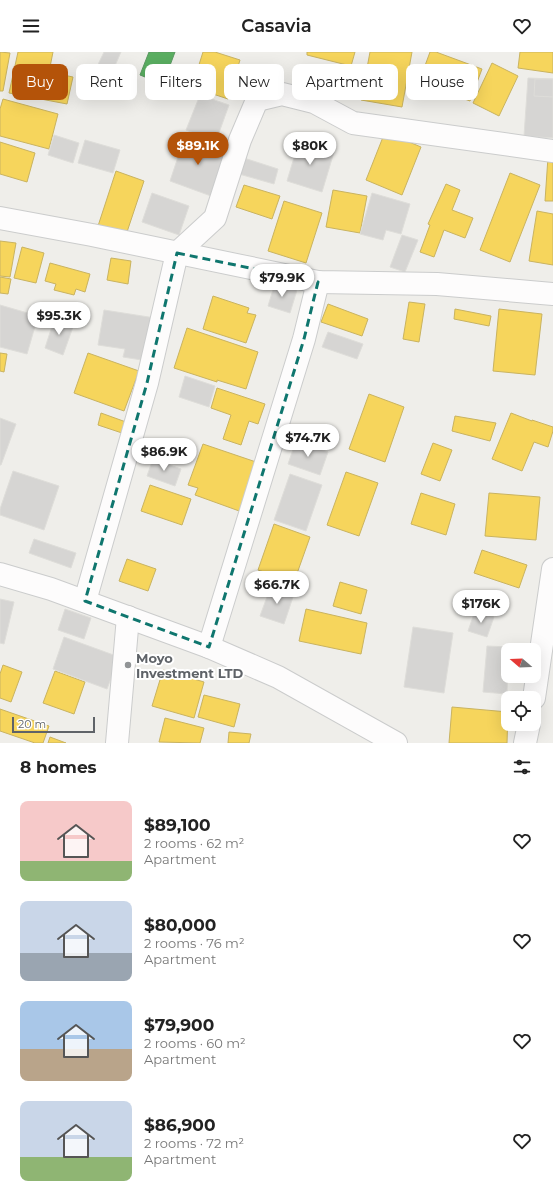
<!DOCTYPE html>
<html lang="en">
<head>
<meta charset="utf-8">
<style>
	body { margin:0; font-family:Montserrat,sans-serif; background:#f2f2f2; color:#222; height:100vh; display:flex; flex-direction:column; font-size:15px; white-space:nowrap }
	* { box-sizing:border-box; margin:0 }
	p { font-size:13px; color:#767676 }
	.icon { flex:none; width:22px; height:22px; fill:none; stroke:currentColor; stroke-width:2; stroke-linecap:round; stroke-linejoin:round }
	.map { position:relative; height:691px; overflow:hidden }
	.sheet { display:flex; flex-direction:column; background:#fff; flex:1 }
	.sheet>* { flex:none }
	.banner { position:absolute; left:12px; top:12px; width:529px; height:36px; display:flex; gap:8px }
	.needle { width:26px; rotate:289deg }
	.tools { position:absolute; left:501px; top:591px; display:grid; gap:8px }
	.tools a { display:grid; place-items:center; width:40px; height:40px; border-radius:8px; background:#fff; box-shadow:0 4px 16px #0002; font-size:20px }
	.scale { position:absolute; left:12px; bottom:10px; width:83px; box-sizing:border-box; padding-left:4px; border:2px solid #5f6368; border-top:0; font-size:11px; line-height:14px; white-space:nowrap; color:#5f6368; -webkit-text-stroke:3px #fff; paint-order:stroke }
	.price { position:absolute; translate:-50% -34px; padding:0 9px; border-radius:14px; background:#fff; color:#222; font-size:13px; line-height:26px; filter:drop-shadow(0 1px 2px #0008) }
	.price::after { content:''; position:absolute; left:50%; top:24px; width:12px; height:9px; margin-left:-6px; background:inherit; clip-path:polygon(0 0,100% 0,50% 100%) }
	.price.active { background:#b45309; color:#fff }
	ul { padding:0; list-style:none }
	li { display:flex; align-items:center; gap:12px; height:100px; padding:0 20px }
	li span { display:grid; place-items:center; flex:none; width:112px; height:80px; border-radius:8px; color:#555 }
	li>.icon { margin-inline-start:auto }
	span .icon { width:48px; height:48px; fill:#fffc; stroke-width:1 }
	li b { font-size:17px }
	h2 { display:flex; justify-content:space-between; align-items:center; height:48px; padding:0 20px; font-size:17px }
	.tag { padding:0 14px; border-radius:8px; background:#fff; box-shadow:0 4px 16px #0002; font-size:14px; line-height:36px }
	.tag.active { background:#b45309; color:#fff }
	header { display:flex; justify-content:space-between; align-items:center; height:52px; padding:0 20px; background:#fff; font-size:18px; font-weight:600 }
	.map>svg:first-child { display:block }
	.homes { fill:#f6d55c; stroke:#c9b360 }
	.public { fill:#5aae61; stroke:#5c9863 }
	.building { fill:#d6d5d3; stroke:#deddd9 }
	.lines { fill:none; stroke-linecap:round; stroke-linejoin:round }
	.street-casing { stroke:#cbcccc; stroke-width:24 }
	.street { stroke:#fdfcfc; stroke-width:22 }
	.marked { fill:none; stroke:#0f766e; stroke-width:3; stroke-dasharray:8 5; stroke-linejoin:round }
	.poi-dot { fill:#919496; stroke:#fff; stroke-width:1.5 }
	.labels { text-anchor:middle; stroke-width:4; stroke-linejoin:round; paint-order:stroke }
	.poi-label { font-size:13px; font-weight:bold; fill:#5f6368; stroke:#fff; text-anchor:start }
</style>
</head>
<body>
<header><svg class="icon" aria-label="menu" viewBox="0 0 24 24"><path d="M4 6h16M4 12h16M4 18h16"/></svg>Casavia<svg class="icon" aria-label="heart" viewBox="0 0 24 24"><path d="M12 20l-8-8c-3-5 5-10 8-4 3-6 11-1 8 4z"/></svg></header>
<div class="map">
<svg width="553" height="691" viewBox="0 0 553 691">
	<rect width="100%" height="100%" fill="#efeeea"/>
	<g class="homes">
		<path d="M0,0L10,1L3,39H0Z"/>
		<path d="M18,0H53L49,20L73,25L67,52L9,41Z"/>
		<path d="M203,0H215L240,8L228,47L192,35Z"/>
		<path d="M307,0H355L351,14L307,3Z"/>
		<path d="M370,0H412L402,55L361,48Z"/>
		<path d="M430,0H436L482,17L470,49L419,30Z"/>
		<path d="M520,0H553V21L518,16Z"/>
		<path d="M492,11L518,24L499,64L473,51Z"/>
		<path d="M3,47L58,62L49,97L0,84V57Z"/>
		<path d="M385,80L421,95L402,143L366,128Z"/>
		<path d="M0,90L35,101L27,130L0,122Z"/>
		<path d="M548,105H553V149H545Z"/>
		<path d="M116,119L144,129L126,183L98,174Z"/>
		<path d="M510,121L540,133L510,210L480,198Z"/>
		<path d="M446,132L460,138L452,158L473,166L465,186L444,178L434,205L420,200L430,173L428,172Z"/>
		<path d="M244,133L280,144L272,167L236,155Z"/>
		<path d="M333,138L367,144L360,181L326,175Z"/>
		<path d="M284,149L322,161L306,211L268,199Z"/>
		<path d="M537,159L553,162V213L529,209Z"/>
		<path d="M0,189L16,191L10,225L0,224Z"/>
		<path d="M22,195L44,201L36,231L14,226Z"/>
		<path d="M111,206L131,209L128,232L107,228Z"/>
		<path d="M50,211L90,222L85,240L76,237L74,243L54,238L56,232L45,229Z"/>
		<path d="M0,225L11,227L8,242L0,241Z"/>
		<path d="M213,244L249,256L247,261L256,263L246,291L203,277Z"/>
		<path d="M409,250L425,252L419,290L403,287Z"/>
		<path d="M328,252L368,267L362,284L321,270Z"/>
		<path d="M455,257L491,264L489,274L454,267Z"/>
		<path d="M499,257L542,262L535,323L493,319Z"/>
		<path d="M187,276L258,300L246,337L217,328V330L174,316Z"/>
		<path d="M0,301L7,302L4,320L0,319Z"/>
		<path d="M88,301L139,319L124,359L74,341Z"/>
		<path d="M217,336L265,352L258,372L249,369L241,393L223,387L231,363L211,356Z"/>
		<path d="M369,342L404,355L385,410L349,397Z"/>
		<path d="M101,361L126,370L122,381L98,373Z"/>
		<path d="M511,361L532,369V368L553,375V379L548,395L534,390L522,419L492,407Z"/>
		<path d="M455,364L496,371L490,389L452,379Z"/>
		<path d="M433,391L452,398L440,429L421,422Z"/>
		<path d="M203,392L259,411L242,460L195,443L198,436L188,433Z"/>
		<path d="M346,420L378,431L359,484L327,473Z"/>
		<path d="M150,433L191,447L182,473L141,459Z"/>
		<path d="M421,441L455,452L446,483L411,472Z"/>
		<path d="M489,441L540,445L536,488L485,484Z"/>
		<path d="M274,472L310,485L294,530L258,518Z"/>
		<path d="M482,498L527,513L519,536L474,521Z"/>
		<path d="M127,507L156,517L148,539L119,529Z"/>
		<path d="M340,530L367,538L361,562L333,554Z"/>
		<path d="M306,557L367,571L361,602L299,589Z"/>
		<path d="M3,613L22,620L11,650L0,646V622Z"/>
		<path d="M163,618L204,630L194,666L152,654Z"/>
		<path d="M55,619L85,630L74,662L43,651Z"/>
		<path d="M204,643L240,652L234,675L198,665Z"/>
		<path d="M452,655L508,660L507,691H449Z"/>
		<path d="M0,657L49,674L43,691H35L0,679Z"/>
		<path d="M165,666L204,676L200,691L159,690Z"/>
		<path d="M229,680L251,682L249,691H228Z"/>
		<path d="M50,685L66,691H48Z"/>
	</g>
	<path class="public" d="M149,0H175L163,32L140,23Z"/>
	<g class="building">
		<path d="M104,0H121L107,32L92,25Z"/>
		<path d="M528,26L553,27V86L524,84Z"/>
		<path d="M535,27H553V45L534,44Z"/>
		<path d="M200,43L229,53L216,89L186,78Z"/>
		<path d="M54,83L79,91L73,111L48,103Z"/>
		<path d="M184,87L196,91L197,87L217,94L216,97L226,100L211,144L170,129Z"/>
		<path d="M85,88L120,98L113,121L78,111Z"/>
		<path d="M299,89L334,100L322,140L287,129Z"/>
		<path d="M244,106L278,117L274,132L239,122Z"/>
		<path d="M152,141L189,154L179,183L142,170Z"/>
		<path d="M372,141L410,152L401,182L386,178L383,188L360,182Z"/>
		<path d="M402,183L418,188L405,220L390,215Z"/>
		<path d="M275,231L297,238L290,261L268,254Z"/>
		<path d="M0,253L38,264L27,302L0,295Z"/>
		<path d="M104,258L155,266L148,309L123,305L125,297L98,293Z"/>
		<path d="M55,265L74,272L63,303L45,296Z"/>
		<path d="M328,280L363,292L357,307L322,295Z"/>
		<path d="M185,324L215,334L209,355L179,345Z"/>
		<path d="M0,366L16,372L1,413H0Z"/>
		<path d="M296,389L328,400L320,423L288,412Z"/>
		<path d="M153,407L181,417L175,434L147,424Z"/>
		<path d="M13,419L59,434L44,478L0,463V457Z"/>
		<path d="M290,422L322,433L306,479L274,468Z"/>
		<path d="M34,487L76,501L71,516L29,501Z"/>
		<path d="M271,534L294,542L284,572L260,564Z"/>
		<path d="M0,547L14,550L4,592L0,591Z"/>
		<path d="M65,557L91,566L84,587L58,578Z"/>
		<path d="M475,559L494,565L487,585L468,579Z"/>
		<path d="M413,575L453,581L444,641L404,635Z"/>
		<path d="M64,585L119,605L107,637L53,617Z"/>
		<path d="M487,594L510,595V598H508L507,642L483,640Z"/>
	</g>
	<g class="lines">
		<defs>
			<g id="street">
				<path d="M0,166L92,183L318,230L437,232L553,242"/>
				<path d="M0,522L51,537L209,595L278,625L396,691"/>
				<path d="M85,549L147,331L177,201L215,166L240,88L257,48L282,42L314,50L353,71L553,99"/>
				<path d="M209,595L304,287L318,230"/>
				<path d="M534,646L553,517"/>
				<path d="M117,691L128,565"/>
				<path d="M525,691L529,672"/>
			</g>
		</defs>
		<use href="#street" class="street-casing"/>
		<use href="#street" class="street"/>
	</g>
	<path class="marked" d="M177,201L318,230L304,287L209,595L85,549L147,331Z"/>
	<circle class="poi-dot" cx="128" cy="613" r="4"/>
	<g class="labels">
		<g class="poi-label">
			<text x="136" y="611">Moyo<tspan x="136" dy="15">Investment LTD</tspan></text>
		</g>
	</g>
</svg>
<div class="tools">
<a><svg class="needle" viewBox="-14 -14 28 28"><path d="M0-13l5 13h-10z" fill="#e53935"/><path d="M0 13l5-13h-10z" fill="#767676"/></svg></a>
<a><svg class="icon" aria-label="locate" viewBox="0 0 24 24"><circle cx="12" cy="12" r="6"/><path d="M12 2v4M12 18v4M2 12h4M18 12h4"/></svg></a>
</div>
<div class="scale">20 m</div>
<b class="price active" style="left:198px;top:114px">$89.1K</b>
<b class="price" style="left:310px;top:114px">$80K</b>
<b class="price" style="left:282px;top:246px">$79.9K</b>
<b class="price" style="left:59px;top:284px">$95.3K</b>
<b class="price" style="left:308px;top:406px">$74.7K</b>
<b class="price" style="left:164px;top:420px">$86.9K</b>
<b class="price" style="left:277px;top:553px">$66.7K</b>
<b class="price" style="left:481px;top:572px">$176K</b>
<div class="banner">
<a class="tag active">Buy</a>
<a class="tag">Rent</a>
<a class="tag">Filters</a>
<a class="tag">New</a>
<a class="tag">Apartment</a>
<a class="tag">House</a>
</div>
</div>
<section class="sheet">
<h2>8 homes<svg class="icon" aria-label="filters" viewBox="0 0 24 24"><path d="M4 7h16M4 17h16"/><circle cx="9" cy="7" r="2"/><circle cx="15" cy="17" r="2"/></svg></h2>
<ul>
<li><span style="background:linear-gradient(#f6c9c9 75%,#8fb573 0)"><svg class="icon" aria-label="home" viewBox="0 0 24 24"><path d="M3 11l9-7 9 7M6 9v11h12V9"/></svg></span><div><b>$89,100</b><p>2 rooms · 62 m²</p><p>Apartment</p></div><svg class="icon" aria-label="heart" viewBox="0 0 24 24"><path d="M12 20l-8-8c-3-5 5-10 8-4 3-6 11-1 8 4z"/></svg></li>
<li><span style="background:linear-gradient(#c9d6e8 65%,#9aa5b1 0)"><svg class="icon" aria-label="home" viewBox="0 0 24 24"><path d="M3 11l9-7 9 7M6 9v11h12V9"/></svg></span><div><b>$80,000</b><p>2 rooms · 76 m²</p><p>Apartment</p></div><svg class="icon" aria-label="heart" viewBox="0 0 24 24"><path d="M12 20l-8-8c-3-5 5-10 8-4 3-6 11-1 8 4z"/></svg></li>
<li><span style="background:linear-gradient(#a9c7e8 60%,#b9a48a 0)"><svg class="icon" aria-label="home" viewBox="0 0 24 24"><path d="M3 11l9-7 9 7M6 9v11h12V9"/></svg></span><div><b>$79,900</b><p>2 rooms · 60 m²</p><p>Apartment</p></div><svg class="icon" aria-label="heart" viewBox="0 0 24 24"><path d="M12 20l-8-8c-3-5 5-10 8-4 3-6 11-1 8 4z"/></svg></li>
<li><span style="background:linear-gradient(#c9d6e8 70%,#8fb573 0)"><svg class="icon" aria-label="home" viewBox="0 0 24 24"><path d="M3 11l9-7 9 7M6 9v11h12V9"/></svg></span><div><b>$86,900</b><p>2 rooms · 72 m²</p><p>Apartment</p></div><svg class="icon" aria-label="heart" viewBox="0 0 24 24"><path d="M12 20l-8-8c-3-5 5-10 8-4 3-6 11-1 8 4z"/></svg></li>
</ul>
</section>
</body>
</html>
